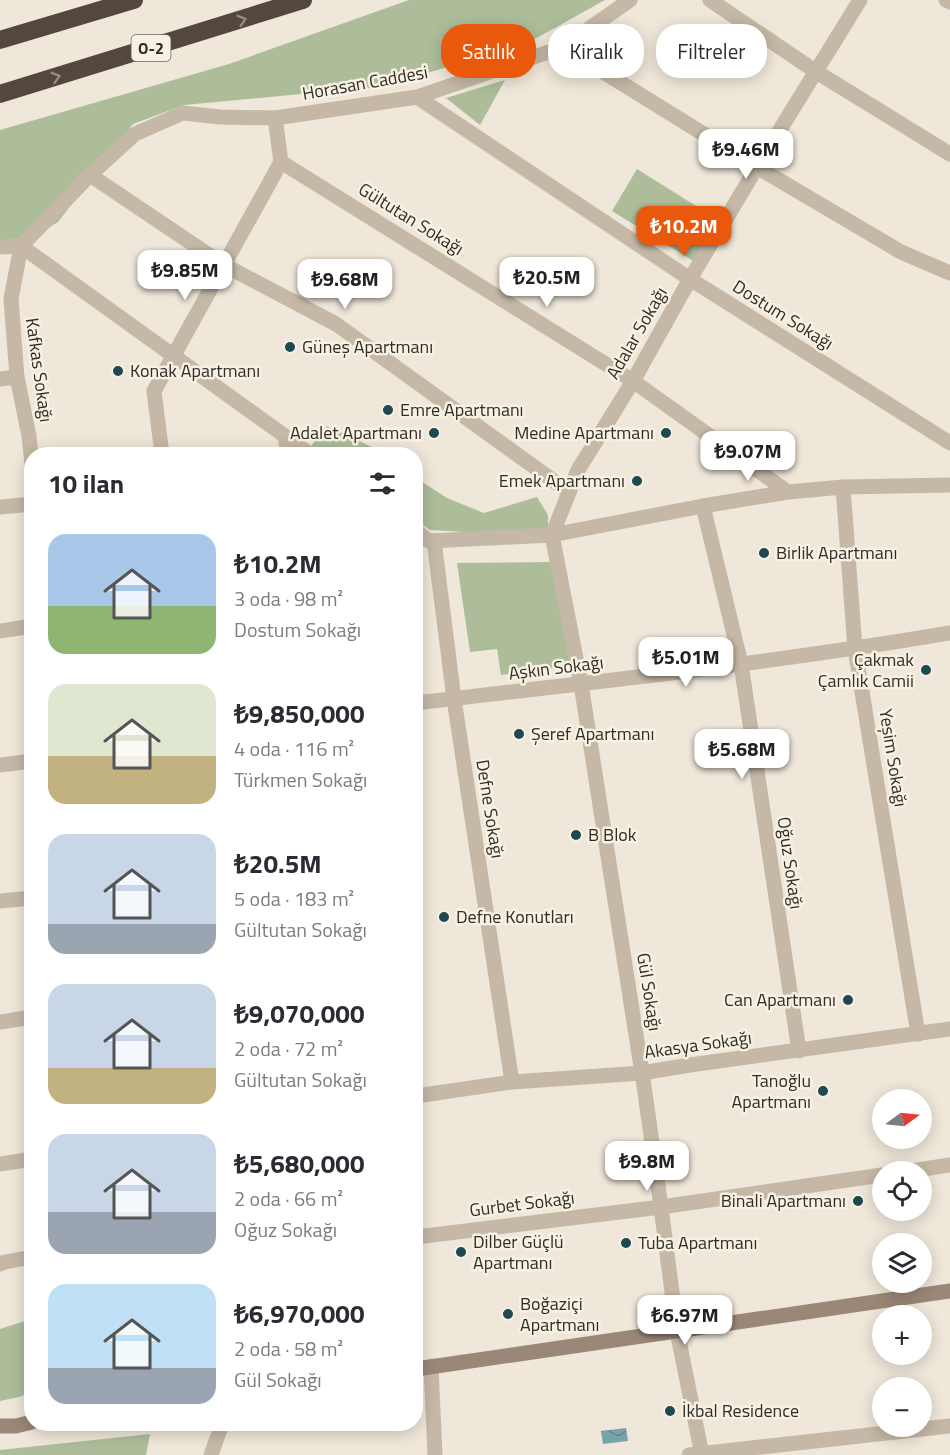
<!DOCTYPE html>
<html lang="tr">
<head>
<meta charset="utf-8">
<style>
	body { margin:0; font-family:"Titillium Web",sans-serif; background:#f7f7f7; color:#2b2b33; height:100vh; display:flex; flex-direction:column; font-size:22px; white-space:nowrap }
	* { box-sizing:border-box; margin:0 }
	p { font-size:20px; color:#7c7c81 }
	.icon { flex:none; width:33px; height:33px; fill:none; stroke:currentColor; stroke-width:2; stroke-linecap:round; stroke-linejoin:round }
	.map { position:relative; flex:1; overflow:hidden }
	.side { position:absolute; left:24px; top:447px; width:399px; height:984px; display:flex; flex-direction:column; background:#fff; border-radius:24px; box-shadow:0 3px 15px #0003 }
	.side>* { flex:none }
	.hud { position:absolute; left:441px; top:24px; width:418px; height:54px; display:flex; gap:12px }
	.needle { width:39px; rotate:75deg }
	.fabs { position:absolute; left:872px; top:1089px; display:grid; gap:12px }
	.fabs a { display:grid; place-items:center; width:60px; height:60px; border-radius:50%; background:#fff; box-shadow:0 3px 15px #0003; font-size:30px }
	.price { position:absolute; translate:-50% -51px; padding:0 14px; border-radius:12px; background:#fff; color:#222; font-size:20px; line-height:39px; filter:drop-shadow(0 2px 3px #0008) }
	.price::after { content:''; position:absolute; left:50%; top:36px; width:18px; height:14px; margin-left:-9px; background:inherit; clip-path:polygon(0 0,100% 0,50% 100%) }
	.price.selected { background:#ea580c; color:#fff }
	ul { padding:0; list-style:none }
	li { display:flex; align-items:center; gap:18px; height:150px; padding:0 24px }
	li span { display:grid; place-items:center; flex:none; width:168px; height:120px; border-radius:18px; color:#555 }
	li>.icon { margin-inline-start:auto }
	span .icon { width:72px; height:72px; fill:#fffc; stroke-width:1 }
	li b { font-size:26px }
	h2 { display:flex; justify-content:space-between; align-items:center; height:72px; padding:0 24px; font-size:26px }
	.pill { padding:0 21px; border-radius:24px; background:#fff; box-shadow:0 3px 15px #0003; font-size:21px; line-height:54px }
	.pill.selected { background:#ea580c; color:#fff }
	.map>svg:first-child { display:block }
	.green { fill:#adbd9a }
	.water { fill:url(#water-waves) }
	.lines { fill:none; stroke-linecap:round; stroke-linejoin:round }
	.minor { stroke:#c6b8a6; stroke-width:15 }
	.tertiary { stroke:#c6b8a6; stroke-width:15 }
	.secondary { stroke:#9a8777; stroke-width:15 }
	.motorway { stroke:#53473e; stroke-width:18 }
	.oneway { stroke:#958b80 }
	.poi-dot { fill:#1f4851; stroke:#f7f1e4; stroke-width:2 }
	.labels { text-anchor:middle; stroke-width:5; stroke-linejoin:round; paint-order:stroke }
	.shield { fill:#f7f1e4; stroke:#6e665f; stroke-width:1.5 }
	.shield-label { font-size:16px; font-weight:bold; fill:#332b26 }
	.street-label { font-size:18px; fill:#332b26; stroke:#f7f1e4 }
	.poi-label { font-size:18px; fill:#332b26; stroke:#f7f1e4; text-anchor:start }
</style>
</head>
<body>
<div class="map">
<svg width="950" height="1455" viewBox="0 0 950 1455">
	<defs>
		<pattern id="water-waves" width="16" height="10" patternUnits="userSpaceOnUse" patternTransform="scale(1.5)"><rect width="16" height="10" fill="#79a3aa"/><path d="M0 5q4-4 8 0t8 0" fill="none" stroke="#64858a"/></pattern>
	</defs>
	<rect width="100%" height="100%" fill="#efe7d9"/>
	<g class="green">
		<path d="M409,0H605L533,40L386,86L184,105L133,124L58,222L26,241L0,243V130L229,64Z"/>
		<path d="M505,80L480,125L446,98Z"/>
		<path d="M637,169L720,221L695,262L612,211Z"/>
		<path d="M327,426L374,448L382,454H322L311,446Z"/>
		<path d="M416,478L447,498L484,513L537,497L548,515V530L483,533L430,530L416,520Z"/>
		<path d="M553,562L573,665L501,675L497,649L470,652L457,563Z"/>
		<path d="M31,1319V1392L19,1397L0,1401V1329Z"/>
		<path d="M150,1434L146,1455H0V1450Z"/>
	</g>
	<path class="water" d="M626,1428L628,1441L603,1444L601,1431Z"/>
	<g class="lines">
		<g class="minor">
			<path d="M710,0L815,71L950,154"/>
			<path d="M946,0L950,2"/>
			<path d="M563,47L757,167L901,252L950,273"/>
			<path d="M417,97L690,279L950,443"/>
			<path d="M275,118L417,97L563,47L630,0"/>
			<path d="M281,162L633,381L788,492"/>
			<path d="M90,175L224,265L336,324L569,492"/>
			<path d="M21,246L90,175L135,134L183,113L220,117L275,118L281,162"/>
			<path d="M21,246L11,299L17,377L29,436L32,464"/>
			<path d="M0,247L21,246"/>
			<path d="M0,379L17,377"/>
			<path d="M285,437L288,454"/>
			<path d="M162,454L154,391L281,162"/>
			<path d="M843,487L855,649L918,1034"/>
			<path d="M703,506L741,664L799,1051"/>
			<path d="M0,507L32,504"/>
			<path d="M552,535L581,684L644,1086L661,1207L677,1331L702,1455"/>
			<path d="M552,535L578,470L633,381L690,279L757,167L860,0"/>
			<path d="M552,535L703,506L788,492L843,487L950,485"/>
			<path d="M434,541L454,699L512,1082"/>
			<path d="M0,631L32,626"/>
			<path d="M416,703C594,682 773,663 950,633"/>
			<path d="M0,765L32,761"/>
			<path d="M0,901L32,898"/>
			<path d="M0,1022L32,1017"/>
			<path d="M416,1096L512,1082L642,1073L690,1065L950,1029"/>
			<path d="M0,1164L32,1159"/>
			<path d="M904,1172L950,1165"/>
			<path d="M416,1237L661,1207L882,1175"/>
			<path d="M0,1264L5,1262L32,1257"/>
			<path d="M431,1366L435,1455"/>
			<path d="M211,1455L222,1424"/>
			<path d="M689,1455L950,1426"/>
		</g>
		<g class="tertiary">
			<path d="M21,246L310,454"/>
			<path d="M416,531L429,541L552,535"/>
		</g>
		<g class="secondary">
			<path d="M416,1369L950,1291"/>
			<path d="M0,1426H16L32,1422"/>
		</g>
		<g class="motorway">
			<path d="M0,40L134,0"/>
			<path d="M0,94L303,0"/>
		</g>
	</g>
	<defs><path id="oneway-chevron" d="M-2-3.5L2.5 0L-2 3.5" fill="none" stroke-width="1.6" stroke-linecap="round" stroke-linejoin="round" transform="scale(1.5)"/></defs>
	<g class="oneway">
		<use href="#oneway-chevron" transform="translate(242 20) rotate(-17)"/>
		<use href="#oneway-chevron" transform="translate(56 77) rotate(-17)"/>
	</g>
	<g class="poi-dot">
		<circle cx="290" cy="347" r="6"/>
		<circle cx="118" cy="371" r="6"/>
		<circle cx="388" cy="410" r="6"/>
		<circle cx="434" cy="433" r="6"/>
		<circle cx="666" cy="433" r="6"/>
		<circle cx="637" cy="481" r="6"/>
		<circle cx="764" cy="553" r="6"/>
		<circle cx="926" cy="670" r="6"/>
		<circle cx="519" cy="734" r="6"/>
		<circle cx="576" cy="835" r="6"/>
		<circle cx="444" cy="917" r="6"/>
		<circle cx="848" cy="1000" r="6"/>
		<circle cx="823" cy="1091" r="6"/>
		<circle cx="858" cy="1201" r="6"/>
		<circle cx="626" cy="1243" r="6"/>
		<circle cx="461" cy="1252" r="6"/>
		<circle cx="508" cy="1314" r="6"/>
		<circle cx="670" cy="1411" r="6"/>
	</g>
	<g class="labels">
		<rect class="shield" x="131.5" y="35" width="39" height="26" rx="4.5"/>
		<g class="shield-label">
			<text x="151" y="54">O-2</text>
		</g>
		<g class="street-label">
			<text transform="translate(365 83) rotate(-10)" y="6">Horasan Caddesi</text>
			<text transform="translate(411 219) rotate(32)" y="6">Gültutan Sokağı</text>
			<text transform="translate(783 315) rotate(32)" y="6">Dostum Sokağı</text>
			<text transform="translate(637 333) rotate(-60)" y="6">Adalar Sokağı</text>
			<text transform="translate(39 370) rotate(82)" y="6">Kafkas Sokağı</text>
			<text transform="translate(556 668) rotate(-7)" y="6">Aşkın Sokağı</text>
			<text transform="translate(893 758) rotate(81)" y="6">Yeşim Sokağı</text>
			<text transform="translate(490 809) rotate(81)" y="6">Defne Sokağı</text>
			<text transform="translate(790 863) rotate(82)" y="6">Oğuz Sokağı</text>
			<text transform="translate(649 992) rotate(81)" y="6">Gül Sokağı</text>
			<text transform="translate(698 1045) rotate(-8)" y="6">Akasya Sokağı</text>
			<text transform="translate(522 1204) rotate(-7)" y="6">Gurbet Sokağı</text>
		</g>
		<g class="poi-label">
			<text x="302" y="353">Güneş Apartmanı</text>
			<text x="130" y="377">Konak Apartmanı</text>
			<text x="400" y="416">Emre Apartmanı</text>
			<text x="422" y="439" text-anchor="end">Adalet Apartmanı</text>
			<text x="654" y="439" text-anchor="end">Medine Apartmanı</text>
			<text x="625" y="487" text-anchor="end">Emek Apartmanı</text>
			<text x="776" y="559">Birlik Apartmanı</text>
			<text x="914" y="666" text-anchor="end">Çakmak<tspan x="914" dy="21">Çamlık Camii</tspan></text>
			<text x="531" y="740">Şeref Apartmanı</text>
			<text x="588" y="841">B Blok</text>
			<text x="456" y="923">Defne Konutları</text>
			<text x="836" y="1006" text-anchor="end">Can Apartmanı</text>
			<text x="811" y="1087" text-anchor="end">Tanoğlu<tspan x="811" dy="21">Apartmanı</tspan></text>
			<text x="846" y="1207" text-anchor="end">Binali Apartmanı</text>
			<text x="473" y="1248">Dilber Güçlü<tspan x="473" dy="21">Apartmanı</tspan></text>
			<text x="638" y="1249">Tuba Apartmanı</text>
			<text x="520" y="1310">Boğaziçi<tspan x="520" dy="21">Apartmanı</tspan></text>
			<text x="682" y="1417">İkbal Residence</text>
		</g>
	</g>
</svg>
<div class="fabs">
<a><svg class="needle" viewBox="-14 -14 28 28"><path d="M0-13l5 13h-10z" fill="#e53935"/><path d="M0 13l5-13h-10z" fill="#7c7c81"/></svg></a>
<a><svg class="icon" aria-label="locate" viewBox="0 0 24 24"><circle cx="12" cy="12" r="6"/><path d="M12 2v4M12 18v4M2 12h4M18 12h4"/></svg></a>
<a><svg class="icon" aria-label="layers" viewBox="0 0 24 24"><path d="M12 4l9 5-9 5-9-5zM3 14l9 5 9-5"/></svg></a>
<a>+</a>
<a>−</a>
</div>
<b class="price" style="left:746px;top:180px">₺9.46M</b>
<b class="price selected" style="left:684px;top:257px">₺10.2M</b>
<b class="price" style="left:185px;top:301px">₺9.85M</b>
<b class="price" style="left:547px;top:308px">₺20.5M</b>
<b class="price" style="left:345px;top:310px">₺9.68M</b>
<b class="price" style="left:748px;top:482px">₺9.07M</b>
<b class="price" style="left:686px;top:688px">₺5.01M</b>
<b class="price" style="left:742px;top:780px">₺5.68M</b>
<b class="price" style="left:647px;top:1192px">₺9.8M</b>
<b class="price" style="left:685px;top:1346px">₺6.97M</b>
<div class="hud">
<a class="pill selected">Satılık</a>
<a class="pill">Kiralık</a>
<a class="pill">Filtreler</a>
</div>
<section class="side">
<h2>10 ilan<svg class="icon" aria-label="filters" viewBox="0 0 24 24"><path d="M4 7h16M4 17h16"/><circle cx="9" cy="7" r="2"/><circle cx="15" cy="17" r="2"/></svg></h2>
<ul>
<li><span style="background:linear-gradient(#a9c7e8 60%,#8fb573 0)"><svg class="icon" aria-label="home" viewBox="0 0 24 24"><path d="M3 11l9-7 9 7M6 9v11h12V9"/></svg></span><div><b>₺10.2M</b><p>3 oda · 98 m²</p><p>Dostum Sokağı</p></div></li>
<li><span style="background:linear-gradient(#dfe7d0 60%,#c2b280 0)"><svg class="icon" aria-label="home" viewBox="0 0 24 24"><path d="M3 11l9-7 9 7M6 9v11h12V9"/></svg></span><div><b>₺9,850,000</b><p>4 oda · 116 m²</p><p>Türkmen Sokağı</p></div></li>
<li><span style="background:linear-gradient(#c9d6e8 75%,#9aa5b1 0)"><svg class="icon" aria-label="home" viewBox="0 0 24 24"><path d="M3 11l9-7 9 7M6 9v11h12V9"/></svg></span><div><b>₺20.5M</b><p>5 oda · 183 m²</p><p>Gültutan Sokağı</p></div></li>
<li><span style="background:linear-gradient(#c9d6e8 70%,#c2b280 0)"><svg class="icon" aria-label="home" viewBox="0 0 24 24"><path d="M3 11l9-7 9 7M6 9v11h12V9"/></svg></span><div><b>₺9,070,000</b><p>2 oda · 72 m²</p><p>Gültutan Sokağı</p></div></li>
<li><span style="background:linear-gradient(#c9d6e8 65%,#9aa5b1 0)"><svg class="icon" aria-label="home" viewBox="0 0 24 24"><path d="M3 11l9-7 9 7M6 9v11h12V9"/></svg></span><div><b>₺5,680,000</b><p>2 oda · 66 m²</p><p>Oğuz Sokağı</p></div></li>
<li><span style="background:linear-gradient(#bfe0f5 70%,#9aa5b1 0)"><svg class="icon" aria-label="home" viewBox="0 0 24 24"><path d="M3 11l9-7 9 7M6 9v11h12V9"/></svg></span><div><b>₺6,970,000</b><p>2 oda · 58 m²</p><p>Gül Sokağı</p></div></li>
</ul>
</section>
</div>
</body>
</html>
